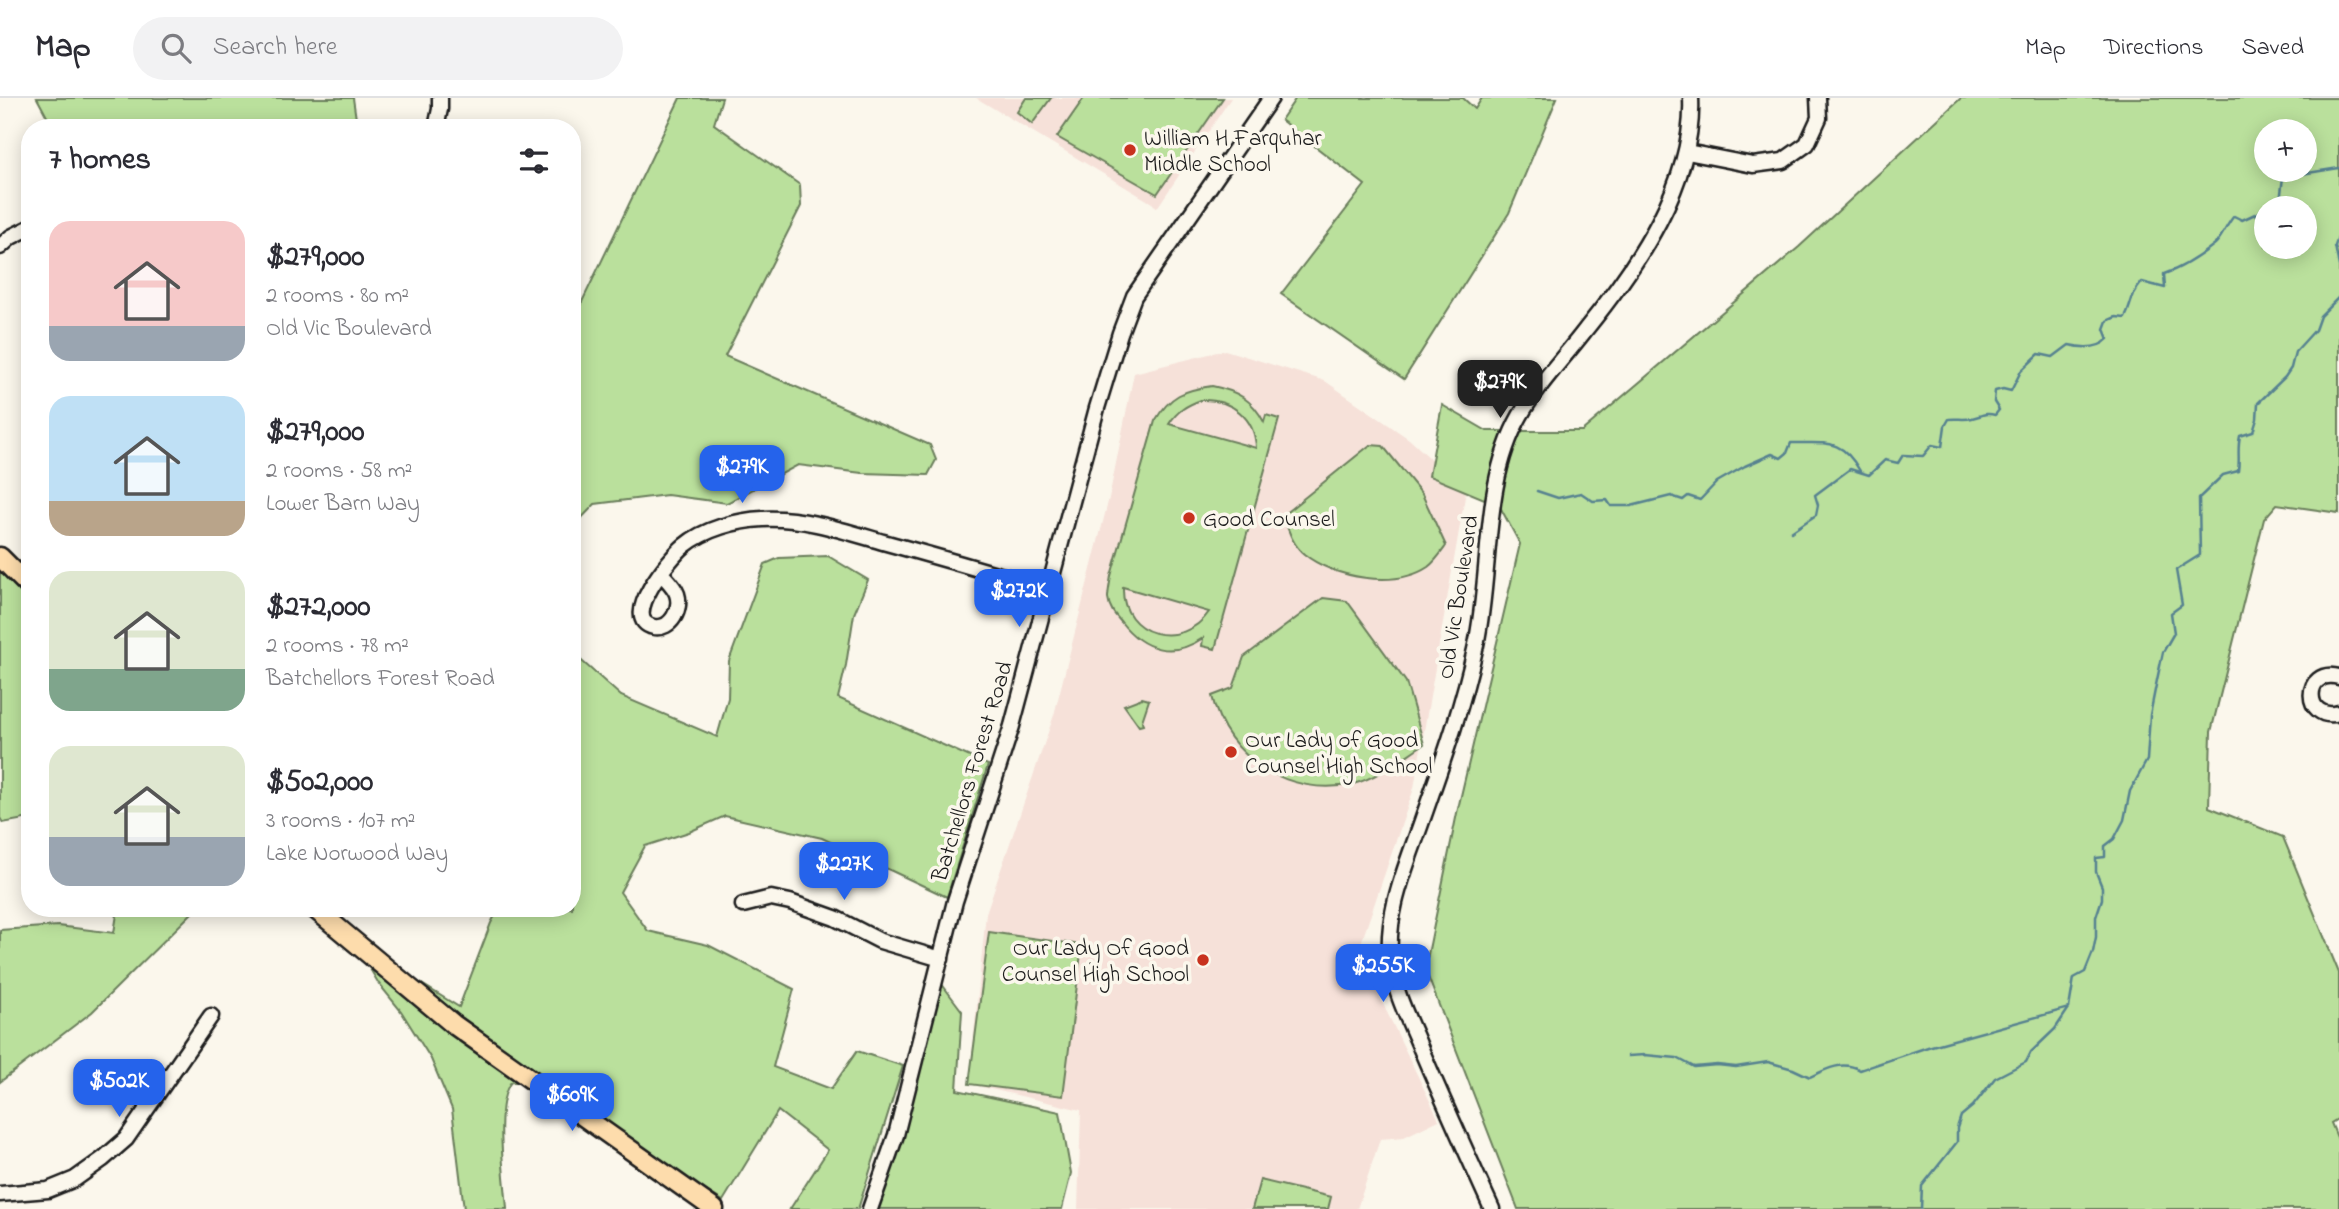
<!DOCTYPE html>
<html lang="en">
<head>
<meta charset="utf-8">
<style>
	body { margin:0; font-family:"Indie Flower",sans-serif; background:#f2f2f3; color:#2b2b33; height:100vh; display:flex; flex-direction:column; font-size:26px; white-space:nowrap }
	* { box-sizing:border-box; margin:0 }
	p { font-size:23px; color:#7c7c81 }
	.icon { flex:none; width:38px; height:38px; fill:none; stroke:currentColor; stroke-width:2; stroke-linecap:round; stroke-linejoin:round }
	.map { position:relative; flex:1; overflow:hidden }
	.drawer { position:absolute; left:21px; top:21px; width:560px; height:798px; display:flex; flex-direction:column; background:#fff; border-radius:28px; box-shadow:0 4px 18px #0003 }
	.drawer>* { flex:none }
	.fabs { position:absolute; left:2254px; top:21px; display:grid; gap:14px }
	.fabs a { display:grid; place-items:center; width:63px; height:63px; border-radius:50%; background:#fff; box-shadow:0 4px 18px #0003; font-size:35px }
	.price { position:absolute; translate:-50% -60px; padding:0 16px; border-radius:14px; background:#2563eb; color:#fff; font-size:23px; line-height:46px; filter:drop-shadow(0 2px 4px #0008) }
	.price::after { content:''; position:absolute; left:50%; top:42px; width:21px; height:16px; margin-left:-10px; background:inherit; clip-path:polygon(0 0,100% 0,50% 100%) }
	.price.selected { background:#222; color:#fff }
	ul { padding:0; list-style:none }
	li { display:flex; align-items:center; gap:21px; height:175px; padding:0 28px }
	li span { display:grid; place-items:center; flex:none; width:196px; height:140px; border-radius:21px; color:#555 }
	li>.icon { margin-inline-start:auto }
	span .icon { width:84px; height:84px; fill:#fffc; stroke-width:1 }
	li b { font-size:30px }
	h2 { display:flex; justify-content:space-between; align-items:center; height:84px; padding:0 28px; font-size:30px }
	header { display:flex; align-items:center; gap:42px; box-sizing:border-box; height:98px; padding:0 35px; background:#fff; border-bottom:2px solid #e1e1e2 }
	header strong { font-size:33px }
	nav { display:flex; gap:38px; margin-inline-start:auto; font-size:24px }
	.search { width:490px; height:63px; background:#f2f2f3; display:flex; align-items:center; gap:18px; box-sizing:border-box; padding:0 24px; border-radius:38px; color:#7c7c81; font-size:26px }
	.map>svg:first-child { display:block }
	.built { fill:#f6e1d9 }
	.green { fill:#bae09c; stroke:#6b7e5c; stroke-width:2; fill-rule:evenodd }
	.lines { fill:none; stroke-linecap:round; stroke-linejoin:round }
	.stream { stroke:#578290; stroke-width:2.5 }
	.minor-casing { stroke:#1c1c1c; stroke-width:19 }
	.major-casing { stroke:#1c1c1c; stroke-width:23 }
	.minor { stroke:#fbf7ec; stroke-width:14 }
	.major { stroke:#fddcac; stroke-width:18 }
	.poi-dot { fill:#c8321e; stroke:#fbf7ec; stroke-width:2.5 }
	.labels { text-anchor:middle; stroke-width:7; stroke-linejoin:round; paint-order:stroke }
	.poi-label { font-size:23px; fill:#1c1c1c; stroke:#fbf7ec; text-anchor:start }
	.street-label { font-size:23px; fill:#1c1c1c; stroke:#fbf7ec }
</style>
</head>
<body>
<header>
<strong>Map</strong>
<div class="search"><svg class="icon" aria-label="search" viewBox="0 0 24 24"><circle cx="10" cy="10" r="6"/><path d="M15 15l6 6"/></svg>Search here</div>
<nav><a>Map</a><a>Directions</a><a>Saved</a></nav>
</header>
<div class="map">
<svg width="2339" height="1111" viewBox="0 0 2339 1111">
	<rect width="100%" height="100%" fill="#fbf7ec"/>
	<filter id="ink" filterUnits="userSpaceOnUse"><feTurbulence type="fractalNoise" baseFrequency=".0143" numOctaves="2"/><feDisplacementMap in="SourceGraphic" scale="14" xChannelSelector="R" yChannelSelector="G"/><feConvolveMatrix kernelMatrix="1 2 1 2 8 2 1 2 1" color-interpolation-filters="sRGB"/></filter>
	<g filter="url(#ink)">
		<g class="built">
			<path d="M976,0H1231L1157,110L1152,105Z"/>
			<path d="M1225,252L1325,283L1409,341L1466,393L1414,690L1358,854L1439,1022L1404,1039L1380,1041L1357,1111H1078L1081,1012L969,986L986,815L1054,617L1109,400L1134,275Z"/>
		</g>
		<g class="green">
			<path d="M37,0H353L357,28L361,30H53Z"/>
			<path d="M680,0H722L714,26L800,87L801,108L725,258L930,347L936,362L928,377L862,375L798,367L727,405L667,397L595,406L572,430V205L581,206Z"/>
			<path d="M1026,0H1051L1032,26L1017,14Z"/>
			<path d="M1084,0H1223L1157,96L1057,39Z"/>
			<path d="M1296,0H1463L1475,11L1482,0H1557L1509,115L1404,281L1281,196L1365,87L1281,22Z"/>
			<path d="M1961,0H2339V415L2277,406L2264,421L2211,634L2209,709L2283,739L2339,875V1020L2331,1025L2339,1044V1111H1518L1425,871L1457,715L1520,446L1499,407L1429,378L1442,307L1487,333H1582L1799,149ZM2266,33H2305V72H2266ZM2266,110H2305V149H2266Z"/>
			<path d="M1212,288C1237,293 1252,301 1264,324L1266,317L1279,321L1215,551L1202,548L1203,540C1172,561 1143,552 1121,524C1115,517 1109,510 1108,500C1108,494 1110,485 1111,478L1155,323C1170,297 1184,292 1212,288ZM1201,302C1231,301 1255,319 1256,350L1169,326C1177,313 1187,307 1201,302ZM1123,489L1209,514C1182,553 1121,539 1123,489Z"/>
			<path d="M1370,347L1383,348L1422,396L1446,448C1441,455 1435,464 1428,469C1395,491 1333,480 1304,456C1292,446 1288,431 1283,417Z"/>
			<path d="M0,458L30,489V720L3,725L0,720Z"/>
			<path d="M828,458L868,482L854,516L846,567L838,600L988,667L947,799L822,740L725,718L689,734L645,748L620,794L648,833L708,847L794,891L773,969L831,991L857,953L903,968L858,1111H790L828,1052L778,1013L723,1103L570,1010L541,987L511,984C493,1007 505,1080 507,1111H464L452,1011L431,961L401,913L379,886L354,844L459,909L491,825L499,810H572V551L575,557L621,598L717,639L728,600L729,563L765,466L779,460Z"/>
			<path d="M1323,500L1347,503L1406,584L1424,646C1402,660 1378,680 1353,686C1290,700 1226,660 1212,598L1233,590L1244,559Z"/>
			<path d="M1142,600L1149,602L1142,623L1143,627L1139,628L1124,607Z"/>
			<path d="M118,810H197L92,914L0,984V832L58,828L114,835Z"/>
			<path d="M989,834L1082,847L1063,998L969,986Z"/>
			<path d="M941,885L962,913L957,992L1060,1014L1071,1075L1062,1111H870Z"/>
			<path d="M1260,1082L1331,1099L1328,1111H1252Z"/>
		</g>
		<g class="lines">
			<g class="stream">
				<path d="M2267,110L2280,104L2283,79L2339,70"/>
				<path d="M2339,137L2335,148L2339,168"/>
				<path d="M1537,393L1558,400L1581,395L1593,403L1607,402L1611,408H1631L1671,398L1683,402L1688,398L1700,402L1717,384L1745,368L1772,356L1781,360L1787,355L1791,345C1826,346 1841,339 1860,373"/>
				<path d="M1791,434L1816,417L1818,407L1815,397L1850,371L1869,377L1885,362L1898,365L1903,357L1923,358L1932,347L1942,349L1945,328L1949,321C1957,320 1965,322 1972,320C1982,318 1985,314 1995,317L1999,312L1994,304L1995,293L2003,291L2011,293L2021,273L2039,256L2053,259L2069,247C2082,250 2098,252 2108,241L2104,231L2107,223L2116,219L2125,220C2133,204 2129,200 2142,184L2165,190L2164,176C2182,170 2200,158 2215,146C2221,141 2227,126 2234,118L2242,122L2266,111"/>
				<path d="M1628,958L1645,957L1677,960L1694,969L1717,967L1736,969L1768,964L1793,971L1810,979C1826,971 1843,962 1860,972L1928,949L2069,910L2074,880L2085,874L2093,854L2096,839V819L2102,801V789L2096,774V760L2105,759V748L2114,741L2124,722L2130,693L2147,662L2150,617L2157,582L2163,554L2174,535L2171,515L2182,507L2176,472L2200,457L2199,400L2223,377L2238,373C2240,361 2237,351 2240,338L2253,334L2257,321L2258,305L2285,279L2291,270L2295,254L2315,232L2320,218L2339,199"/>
				<path d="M1921,1111L1922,1088L1957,1044V1030L1961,1018L1973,1008L1995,980L2026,964L2031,954L2055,931L2069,910"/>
			</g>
			<defs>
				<g id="minor">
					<path d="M436,30L440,11V0"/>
					<path d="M1687,54L1753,67L1783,63L1807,46L1819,20L1818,0"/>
					<path d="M0,149L11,139L29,130"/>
					<path d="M661,475C667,482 674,488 677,496C682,511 671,532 654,529C618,522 671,459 684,448C704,431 738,422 763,421C804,419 845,433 883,444C938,459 993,475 1047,491"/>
					<path d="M2339,579C2302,569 2303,625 2339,615"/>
					<path d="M743,807L771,800L790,804L835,820L880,843L941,861"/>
					<path d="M0,1096L48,1092L75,1081L103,1061L126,1041L211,918"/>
					<path d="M870,1111L896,1037L955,803L1012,628L1097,310L1120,235L1134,198L1271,0"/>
					<path d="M1492,1111C1468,1058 1444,1005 1421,951C1410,924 1395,896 1391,866C1384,816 1407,767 1423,720C1443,663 1463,607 1476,547C1492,473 1482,385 1520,318C1538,286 1564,260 1586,231C1637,168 1695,84 1691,0"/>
				</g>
				<g id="major">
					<path d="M0,459L30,489"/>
					<path d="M314,810L453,926L714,1111"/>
				</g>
			</defs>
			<use href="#minor" class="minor-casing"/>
			<use href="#major" class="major-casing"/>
			<use href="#minor" class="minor"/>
			<use href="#major" class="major"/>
		</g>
	</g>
	<g class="poi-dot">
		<circle cx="1130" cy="52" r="7"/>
		<circle cx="1189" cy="420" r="7"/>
		<circle cx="1231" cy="654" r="7"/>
		<circle cx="1203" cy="862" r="7"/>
	</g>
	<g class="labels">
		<g class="poi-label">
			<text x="1144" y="47">William H Farquhar<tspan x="1144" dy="26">Middle School</tspan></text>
			<text x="1203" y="428">Good Counsel</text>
			<text x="1245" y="649">Our Lady of Good<tspan x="1245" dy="26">Counsel High School</tspan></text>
			<text x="1189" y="857" text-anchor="end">Our Lady Of Good<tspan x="1189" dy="26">Counsel High School</tspan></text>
		</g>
		<g class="street-label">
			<text transform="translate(1457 499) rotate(-81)" y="8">Old Vic Boulevard</text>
			<text transform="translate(971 673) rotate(-73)" y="8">Batchellors Forest Road</text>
		</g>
	</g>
</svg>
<div class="fabs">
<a>+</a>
<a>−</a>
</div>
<b class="price selected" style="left:1500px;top:322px">$279K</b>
<b class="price" style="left:742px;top:407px">$279K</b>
<b class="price" style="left:1019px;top:531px">$272K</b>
<b class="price" style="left:844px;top:804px">$227K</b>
<b class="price" style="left:1383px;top:906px">$255K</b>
<b class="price" style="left:119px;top:1021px">$502K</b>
<b class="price" style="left:572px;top:1035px">$609K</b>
<section class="drawer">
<h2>7 homes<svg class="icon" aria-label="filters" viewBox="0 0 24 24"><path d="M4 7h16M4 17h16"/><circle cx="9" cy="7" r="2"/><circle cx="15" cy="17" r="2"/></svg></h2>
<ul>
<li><span style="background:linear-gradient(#f6c9c9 75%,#9aa5b1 0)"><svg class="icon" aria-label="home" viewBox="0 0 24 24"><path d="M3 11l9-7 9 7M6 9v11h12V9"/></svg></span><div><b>$279,000</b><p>2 rooms · 80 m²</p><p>Old Vic Boulevard</p></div></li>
<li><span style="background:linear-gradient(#bfe0f5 75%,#b9a48a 0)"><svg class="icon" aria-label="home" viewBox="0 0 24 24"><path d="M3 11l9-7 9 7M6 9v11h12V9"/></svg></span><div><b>$279,000</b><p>2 rooms · 58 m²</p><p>Lower Barn Way</p></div></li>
<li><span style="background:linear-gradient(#dfe7d0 70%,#7fa58c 0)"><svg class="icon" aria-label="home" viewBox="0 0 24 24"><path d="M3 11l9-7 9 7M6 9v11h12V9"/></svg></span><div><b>$272,000</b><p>2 rooms · 78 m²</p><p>Batchellors Forest Road</p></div></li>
<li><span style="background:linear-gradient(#dfe7d0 65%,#9aa5b1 0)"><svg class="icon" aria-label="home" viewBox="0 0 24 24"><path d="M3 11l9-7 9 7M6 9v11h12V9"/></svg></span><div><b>$502,000</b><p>3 rooms · 107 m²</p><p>Lake Norwood Way</p></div></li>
</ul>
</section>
</div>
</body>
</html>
